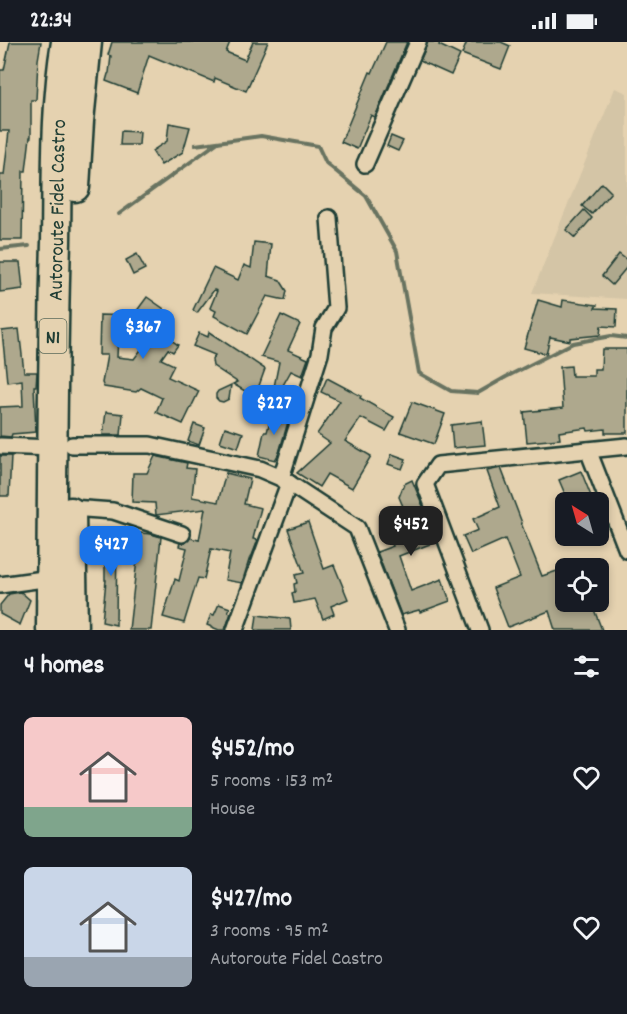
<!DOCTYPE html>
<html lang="en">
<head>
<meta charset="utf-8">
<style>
	body { margin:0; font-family:Dekko,sans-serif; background:#242831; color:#f1f3f6; height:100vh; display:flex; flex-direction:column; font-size:22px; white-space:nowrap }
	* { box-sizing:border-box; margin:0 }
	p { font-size:20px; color:#9ea1a6 }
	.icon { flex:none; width:33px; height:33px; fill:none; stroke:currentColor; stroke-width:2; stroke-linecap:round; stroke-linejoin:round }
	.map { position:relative; height:588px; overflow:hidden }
	.drawer { display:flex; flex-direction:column; background:#171b24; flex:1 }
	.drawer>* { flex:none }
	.needle { width:39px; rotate:323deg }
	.controls { position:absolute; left:555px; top:450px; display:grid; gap:12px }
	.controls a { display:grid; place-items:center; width:54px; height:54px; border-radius:9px; background:#171b24; box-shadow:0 3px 9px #0003; font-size:30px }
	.price { position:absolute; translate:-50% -51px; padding:0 14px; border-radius:12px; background:#1a73e8; color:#fff; font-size:20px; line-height:39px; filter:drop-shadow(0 2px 3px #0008) }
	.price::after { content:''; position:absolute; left:50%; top:36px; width:18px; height:14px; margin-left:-9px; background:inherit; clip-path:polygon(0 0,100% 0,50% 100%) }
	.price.on { background:#222; color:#fff }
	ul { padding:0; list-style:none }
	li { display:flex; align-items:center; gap:18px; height:150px; padding:0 24px }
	li span { display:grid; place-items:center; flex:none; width:168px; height:120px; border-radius:9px; color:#555 }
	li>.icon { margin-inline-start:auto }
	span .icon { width:72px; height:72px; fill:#fffc; stroke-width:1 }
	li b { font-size:26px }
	h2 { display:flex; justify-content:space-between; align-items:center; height:72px; padding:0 24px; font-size:26px }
	.status { display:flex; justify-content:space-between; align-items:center; height:42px; padding:0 30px; background:#171b24; direction:ltr }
	.status svg { height:16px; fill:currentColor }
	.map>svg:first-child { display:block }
	.built { fill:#d4c5a6 }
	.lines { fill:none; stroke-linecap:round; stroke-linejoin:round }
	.stream { stroke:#687361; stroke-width:4 }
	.building { fill:#aea88d; stroke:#1f3d34; stroke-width:1.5; fill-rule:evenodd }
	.street-casing { stroke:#1f3d34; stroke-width:20 }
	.highway-casing { stroke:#1f3d34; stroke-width:33 }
	.street { stroke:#e5d2b0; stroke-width:15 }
	.highway { stroke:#e5d2b0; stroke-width:28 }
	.labels { text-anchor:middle; stroke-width:4.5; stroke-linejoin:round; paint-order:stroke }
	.shield { fill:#e5d2b0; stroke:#5a6a59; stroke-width:1.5 }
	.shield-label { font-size:20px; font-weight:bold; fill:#1f3d34 }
	.street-label { font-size:21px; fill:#1f3d34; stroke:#e5d2b0 }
</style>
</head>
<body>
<div class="status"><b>22:34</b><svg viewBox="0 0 49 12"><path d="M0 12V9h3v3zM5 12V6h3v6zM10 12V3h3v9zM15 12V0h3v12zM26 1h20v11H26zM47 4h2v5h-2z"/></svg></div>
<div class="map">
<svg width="627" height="588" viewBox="0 0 627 588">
	<rect width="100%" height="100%" fill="#e5d2b0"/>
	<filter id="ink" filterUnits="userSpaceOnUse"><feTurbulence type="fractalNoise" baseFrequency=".0167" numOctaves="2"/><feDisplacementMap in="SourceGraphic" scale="12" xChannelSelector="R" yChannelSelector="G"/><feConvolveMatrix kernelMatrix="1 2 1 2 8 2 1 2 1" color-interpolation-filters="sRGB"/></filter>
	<g filter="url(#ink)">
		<path class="built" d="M615,46L627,51V257L532,251Z"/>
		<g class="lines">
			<g class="stream">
				<path d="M195,103L261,94L318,104L326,121L366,154L397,209L419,331L451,349L478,351L506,335L573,301L611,294L627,296"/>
				<path d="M119,172L218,100"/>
				<path d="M0,207L29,204"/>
			</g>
		</g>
		<g class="building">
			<path d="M10,0H41L38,18L36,58H31V95H30L26,129H23L22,198H0V133H4L9,89H0V28H4Z"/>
			<path d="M112,0H230L226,10L245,18L253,0H268L246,49L215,36L214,40L149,13L137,51L106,39L108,32L109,31L111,14L108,13Z"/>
			<path d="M386,0H407L375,75L371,73L357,107L341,100L370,30L372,31Z"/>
			<path d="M428,0H440L439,3L460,13L451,33L420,19Z"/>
			<path d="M467,0H501L510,4L501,27L462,12Z"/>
			<path d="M169,81L190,85L183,110L161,123L152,109L167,99Z"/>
			<path d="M121,89L140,90L139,103H120Z"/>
			<path d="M391,94L403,99L398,109L387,104Z"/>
			<path d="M602,141L611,150L592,172L582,164Z"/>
			<path d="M584,168L592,176L575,196L566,188Z"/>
			<path d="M254,200L271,202L268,234L280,238L287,249L285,258L267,254L247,292L214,274L216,269L210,266L217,249L214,248L197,271L193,268L213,226L238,238L244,223L251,226Z"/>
			<path d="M137,212L145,227L133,233L126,218Z"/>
			<path d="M619,212L627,218V225L612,243L602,234Z"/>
			<path d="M0,220H20L23,247L0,250Z"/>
			<path d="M147,255L164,267L152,284L178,303L173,310L168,307L161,317L174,323L168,335L199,349L183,382L156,370L162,356L141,346L136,350L104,345L102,341L107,313H99L100,273L133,274ZM119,273L150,296L134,317L117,315Z"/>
			<path d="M538,258L562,265L563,258L597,263L595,266L617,267L616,285L601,284L600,293L570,296V299L550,295L546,312L524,306Z"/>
			<path d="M281,273L300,282L288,308L308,317L302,334L291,329L273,361L271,360L279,320L261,315Z"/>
			<path d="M19,287L24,330H37L36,344H34L36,390L12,392L11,395L0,394V365L23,364L22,338L7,340L2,289Z"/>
			<path d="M209,290L265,327L255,355L233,342L237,340L213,324L212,318L215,313L193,304L199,291L208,295Z"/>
			<path d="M602,307H627V391H605V387L588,389L587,386L559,390L560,397L527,400L524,370L563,366L560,325L571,324L572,334H594V327H601Z"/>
			<path d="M327,336L361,354L360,356L394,375L386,389L361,376L345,399L371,414L352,446L327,432L319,445L297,431L330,401L317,392L340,359L321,350Z"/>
			<path d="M231,343L229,357L223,360L219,359L216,356V352L218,349Z"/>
			<path d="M412,360L445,372L434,402L400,390Z"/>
			<path d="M273,368L290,373L279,411L275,418L259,414L264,390H267Z"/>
			<path d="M106,370L123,372L121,393H103Z"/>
			<path d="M482,379L485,403L453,406L451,383Z"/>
			<path d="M194,382L205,386L199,403L188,399Z"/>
			<path d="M225,385L243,391L238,406L220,400Z"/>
			<path d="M392,412L406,417L402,427L388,422Z"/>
			<path d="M0,414H11L9,454H0Z"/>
			<path d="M155,414L187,421L186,426L195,427L192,455L218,460L226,431L250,437L244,462L261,466L253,497L258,498L251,516L250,515L242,541L225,538L230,511L211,507L204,537L198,536L184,581L163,575L175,537L179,539L187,506L179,504L180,501H185L190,496L199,498L205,467L156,473L155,461L132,460L133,431H147Z"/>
			<path d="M501,426L522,481H521L542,534L566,526V560H591L602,588H555L549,569L508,585L493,546L520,535L505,497L471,512L463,494L478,488L473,477L500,465L487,429Z"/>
			<path d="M581,429L591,454L576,460L575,456L568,459L559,438Z"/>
			<path d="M412,438L425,469L423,470L435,500L399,514L411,549L442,537L450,559L420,570L419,568L401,573L377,510L393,504L389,490L410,481L399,455L404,442Z"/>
			<path d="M308,480L324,527L334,523L348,557L331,564L334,572L323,577L315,557L294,561L292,551L295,550L294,542L297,541L295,533L304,531L288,487Z"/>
			<path d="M105,487L117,488L116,583L102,580L106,538H105Z"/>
			<path d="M140,491L151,492L161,495L151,588H129Z"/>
			<path d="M21,550L30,558L20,583L0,572V563L9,552Z"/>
			<path d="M219,562L230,566L228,570L231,571L225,588H219L207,583L211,572L214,573Z"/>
			<path d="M257,573L290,577L291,588H255Z"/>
		</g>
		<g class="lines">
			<defs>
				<g id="street">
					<path d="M365,122L418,0"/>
					<path d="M72,403H150L260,427L281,436L357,486L397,588"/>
					<path d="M0,404L53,406"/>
					<path d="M588,408L627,508"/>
					<path d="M281,436L320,312L324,286L336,266L329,176"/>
					<path d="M71,466L113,469L182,492"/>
					<path d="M0,543L51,536"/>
					<path d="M235,588L289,441"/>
					<path d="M480,588L425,442L438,423L627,404"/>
				</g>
				<g id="highway">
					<path d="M75,145L79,79L87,0"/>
					<path d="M71,470L73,588"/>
					<path id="s1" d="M51,588C52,459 52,329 56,200C57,133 55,66 66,0"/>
				</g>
			</defs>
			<use href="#street" class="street-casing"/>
			<use href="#highway" class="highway-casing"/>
			<use href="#street" class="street"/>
			<use href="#highway" class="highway"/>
		</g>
	</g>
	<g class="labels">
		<rect class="shield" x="39.5" y="277" width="27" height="34" rx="4.5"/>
		<g class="shield-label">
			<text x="53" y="301">N1</text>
		</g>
		<g class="street-label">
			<text dy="7" stroke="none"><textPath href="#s1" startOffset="420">Autoroute Fidel Castro</textPath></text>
		</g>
	</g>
</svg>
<div class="controls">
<a><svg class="needle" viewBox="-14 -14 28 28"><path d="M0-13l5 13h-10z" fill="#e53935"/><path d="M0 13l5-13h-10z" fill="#9ea1a6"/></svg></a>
<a><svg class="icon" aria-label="locate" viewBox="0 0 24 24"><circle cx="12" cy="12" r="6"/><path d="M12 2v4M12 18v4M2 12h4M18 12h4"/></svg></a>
</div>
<b class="price" style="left:143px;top:318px">$367</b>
<b class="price" style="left:274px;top:394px">$227</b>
<b class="price on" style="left:411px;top:515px">$452</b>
<b class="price" style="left:111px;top:535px">$427</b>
</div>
<section class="drawer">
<h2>4 homes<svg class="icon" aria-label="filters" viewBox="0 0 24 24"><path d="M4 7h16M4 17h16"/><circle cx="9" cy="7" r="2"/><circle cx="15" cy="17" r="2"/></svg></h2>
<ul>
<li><span style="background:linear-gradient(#f6c9c9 75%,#7fa58c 0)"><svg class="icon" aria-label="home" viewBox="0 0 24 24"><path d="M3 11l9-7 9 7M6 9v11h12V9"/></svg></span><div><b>$452/mo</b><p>5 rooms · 153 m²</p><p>House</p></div><svg class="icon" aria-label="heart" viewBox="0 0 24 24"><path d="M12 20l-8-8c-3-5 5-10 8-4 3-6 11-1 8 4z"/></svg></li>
<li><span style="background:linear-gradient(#c9d6e8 75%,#9aa5b1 0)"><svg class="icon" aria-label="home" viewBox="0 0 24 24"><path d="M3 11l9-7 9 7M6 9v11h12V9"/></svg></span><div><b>$427/mo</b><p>3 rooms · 95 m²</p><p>Autoroute Fidel Castro</p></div><svg class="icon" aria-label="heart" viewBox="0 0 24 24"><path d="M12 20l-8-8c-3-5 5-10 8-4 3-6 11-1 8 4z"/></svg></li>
</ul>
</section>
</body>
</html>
